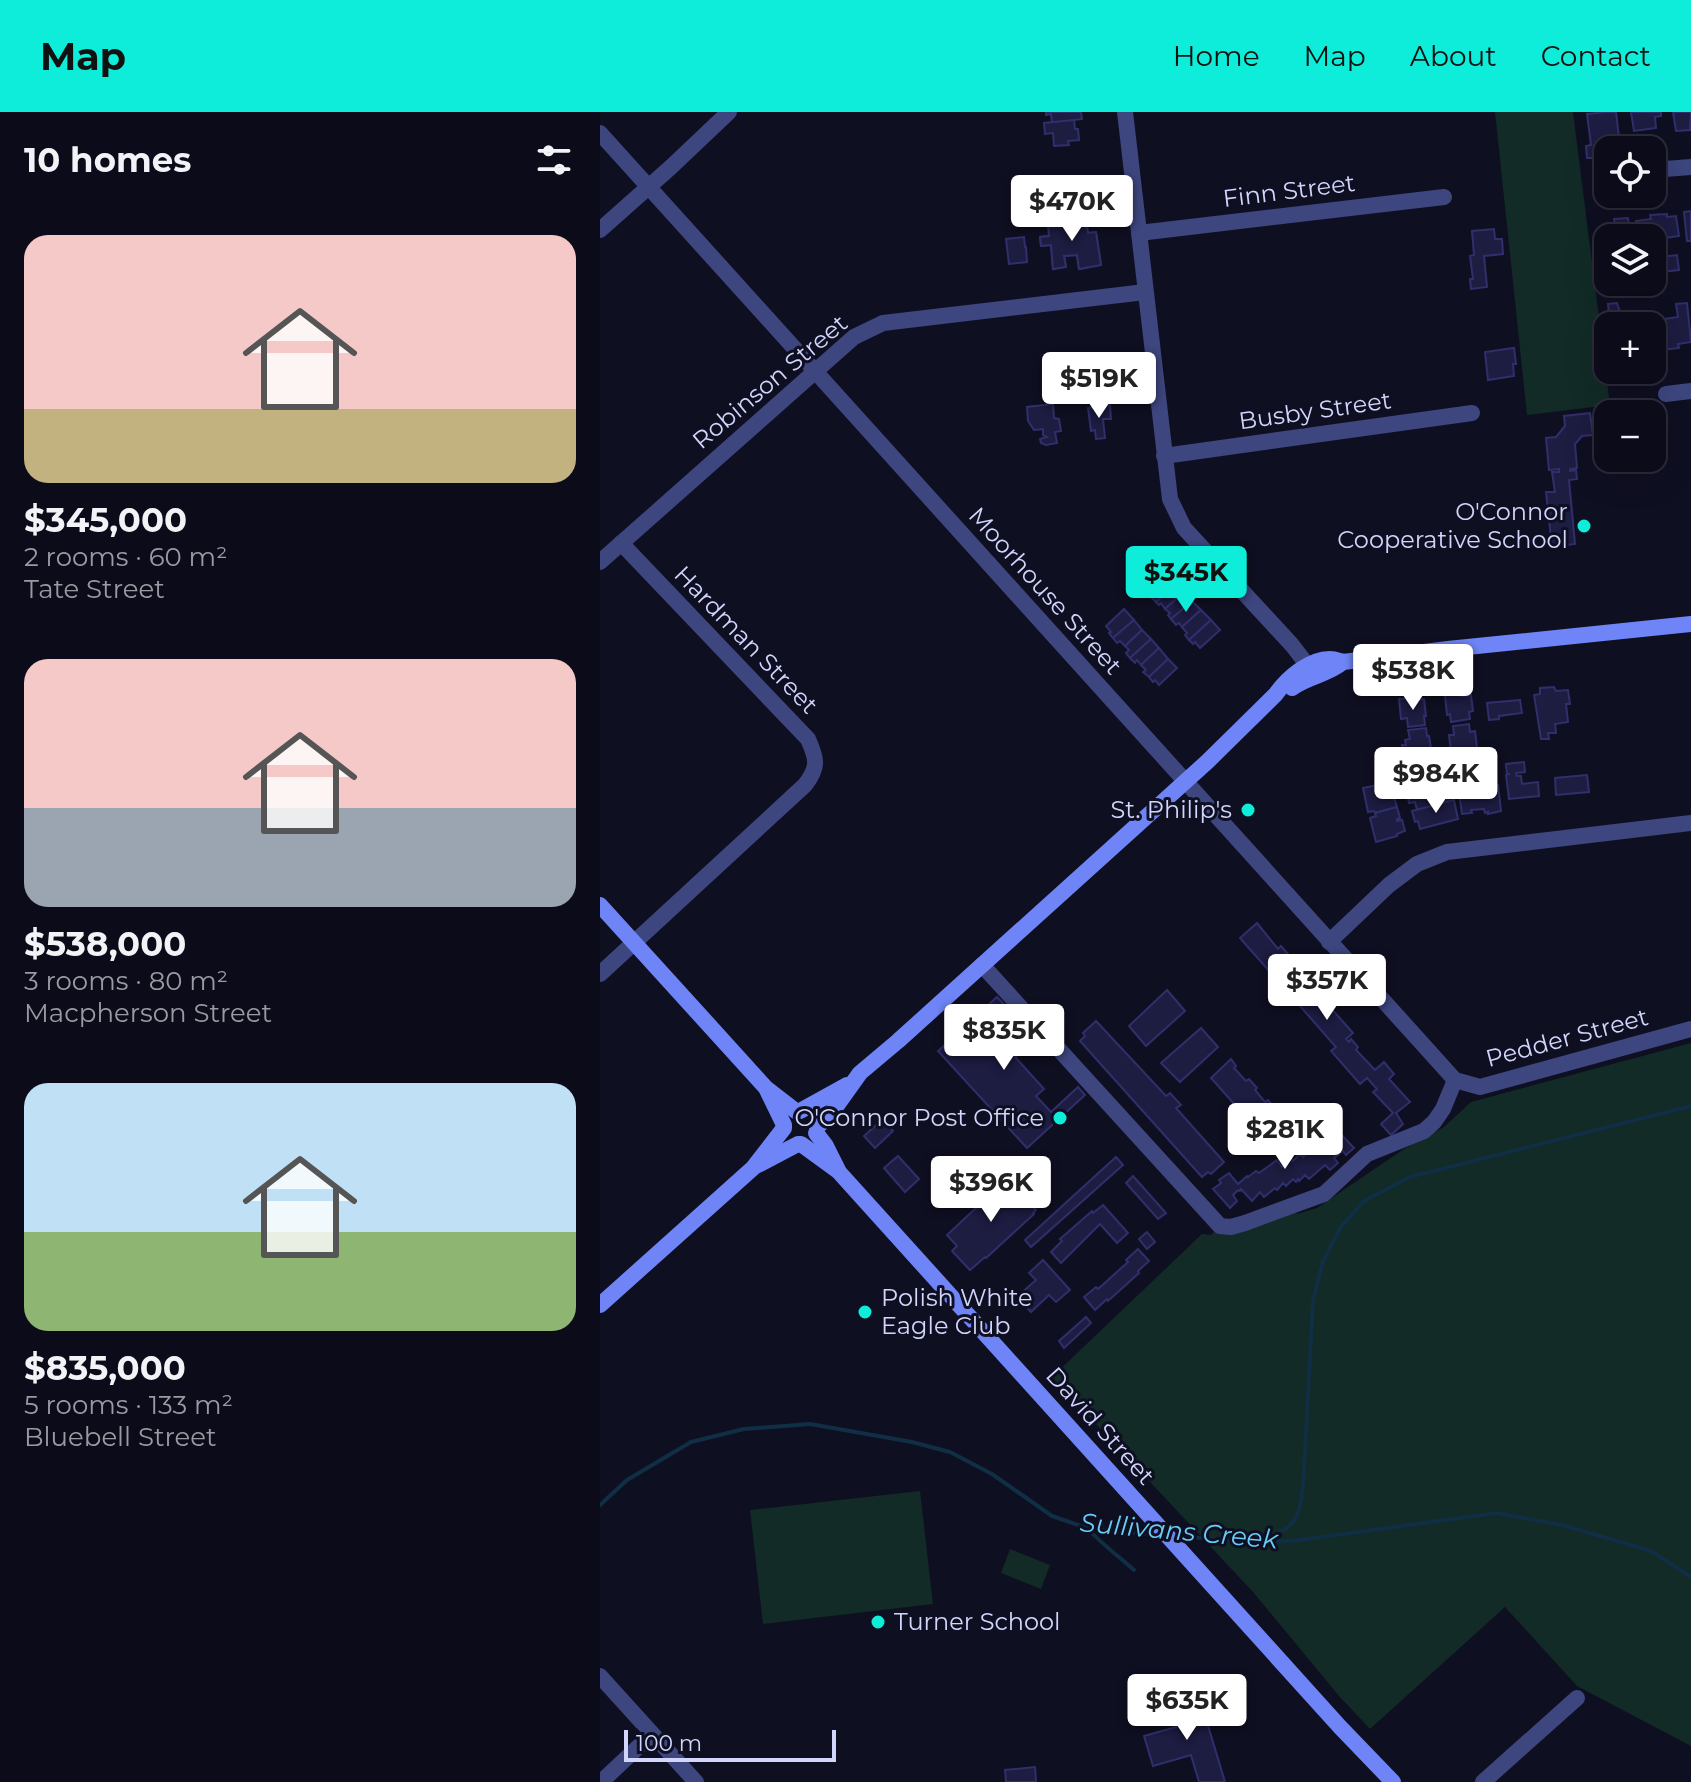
<!DOCTYPE html>
<html lang="en">
<head>
<meta charset="utf-8">
<style>
	body { margin:0; font-family:Montserrat,sans-serif; background:#191927; color:#f1f3f6; height:100vh; display:flex; flex-direction:column; font-size:30px; white-space:nowrap }
	* { box-sizing:border-box; margin:0 }
	p { font-size:26px; color:#9a9ba2 }
	.icon { flex:none; width:44px; height:44px; fill:none; stroke:currentColor; stroke-width:2; stroke-linecap:round; stroke-linejoin:round }
	.map { position:relative; flex:1; overflow:hidden }
	.drawer { display:flex; flex-direction:column; background:#0b0b1a; width:600px }
	.drawer>* { flex:none }
	.controls { position:absolute; left:994px; top:24px; display:grid; gap:16px }
	.controls a { display:grid; place-items:center; width:72px; height:72px; border-radius:16px; background:#0b0b1a; box-shadow:0 8px 32px #0002,0 0 0 2px #2b2b39; font-size:40px }
	.scale { position:absolute; left:24px; bottom:20px; width:212px; box-sizing:border-box; padding-left:8px; border:4px solid #d2d5fc; border-top:0; font-size:22px; line-height:28px; white-space:nowrap; color:#d2d5fc; -webkit-text-stroke:6px #0f0f22; paint-order:stroke }
	.price { position:absolute; translate:-50% -68px; padding:0 18px; border-radius:8px; background:#fff; color:#222; font-size:26px; line-height:52px; filter:drop-shadow(0 2px 4px #0008) }
	.price::after { content:''; position:absolute; left:50%; top:48px; width:24px; height:18px; margin-left:-12px; background:inherit; clip-path:polygon(0 0,100% 0,50% 100%) }
	.price.on { background:#0eedd9; color:#111 }
	ul { padding:0; list-style:none }
	li { display:grid; align-content:center; gap:16px; height:424px; padding:0 24px }
	li span { display:grid; place-items:center; height:248px; border-radius:24px; color:#555 }
	li>.icon { margin-inline-start:auto }
	span .icon { width:144px; height:144px; fill:#fffc; stroke-width:1 }
	li b { font-size:34px }
	h2 { display:flex; justify-content:space-between; align-items:center; height:96px; padding:0 24px; font-size:34px }
	header { display:flex; align-items:center; gap:48px; box-sizing:border-box; height:112px; padding:0 40px; background:#0eedd9; color:#111 }
	header strong { font-size:38px }
	nav { display:flex; gap:44px; margin-inline-start:auto; font-size:28px }
	main { display:flex; flex:1; min-height:0 }
	.map>svg:first-child { display:block }
	.green { fill:#122b26 }
	.lines { fill:none; stroke-linecap:round; stroke-linejoin:round }
	.stream { stroke:#102e44; stroke-width:4 }
	.building { fill:#1d1c41; stroke:#302f6c; stroke-width:2; fill-rule:evenodd }
	.street { stroke:#3d467e; stroke-width:16 }
	.secondary { stroke:#6f85f7; stroke-width:16 }
	.poi-dot { fill:#0eedd9; stroke:#0f0f22; stroke-width:3 }
	.labels { text-anchor:middle; stroke-width:6; stroke-linejoin:round; paint-order:stroke }
	.street-label { font-size:24px; fill:#d2d5fc; stroke:#0f0f22 }
	.poi-label { font-size:24px; fill:#d2d5fc; stroke:#0f0f22; text-anchor:end }
	.water-label { font-size:26px; font-style:italic; fill:#66cef6; stroke:#0f0f22 }
</style>
</head>
<body>
<header>
<strong>Map</strong>
<nav><a>Home</a><a>Map</a><a>About</a><a>Contact</a></nav>
</header>
<main>
<section class="drawer">
<h2>10 homes<svg class="icon" aria-label="filters" viewBox="0 0 24 24"><path d="M4 7h16M4 17h16"/><circle cx="9" cy="7" r="2"/><circle cx="15" cy="17" r="2"/></svg></h2>
<ul>
<li><span style="background:linear-gradient(#f6c9c9 70%,#c2b280 0)"><svg class="icon" aria-label="home" viewBox="0 0 24 24"><path d="M3 11l9-7 9 7M6 9v11h12V9"/></svg></span><div><b>$345,000</b><p>2 rooms · 60 m²</p><p>Tate Street</p></div></li>
<li><span style="background:linear-gradient(#f6c9c9 60%,#9aa5b1 0)"><svg class="icon" aria-label="home" viewBox="0 0 24 24"><path d="M3 11l9-7 9 7M6 9v11h12V9"/></svg></span><div><b>$538,000</b><p>3 rooms · 80 m²</p><p>Macpherson Street</p></div></li>
<li><span style="background:linear-gradient(#bfe0f5 60%,#8fb573 0)"><svg class="icon" aria-label="home" viewBox="0 0 24 24"><path d="M3 11l9-7 9 7M6 9v11h12V9"/></svg></span><div><b>$835,000</b><p>5 rooms · 133 m²</p><p>Bluebell Street</p></div></li>
</ul>
</section>
<div class="map">
<svg width="1091" height="1670" viewBox="0 0 1091 1670">
	<rect width="100%" height="100%" fill="#0f0f22"/>
	<g class="green">
		<path d="M895,0H973L1010,293L927,303Z"/>
		<path d="M1091,931V1634L977,1574L905,1495L770,1617L739,1584L653,1480L452,1265L602,1122L611,1123L614,1120H628L695,1100L697,1102L717,1096L804,1037L844,1015L871,990Z"/>
		<path d="M320,1379L333,1492L163,1512L150,1398Z"/>
		<path d="M410,1437L450,1453L441,1477L401,1461Z"/>
	</g>
	<g class="lines">
		<g class="stream">
			<path d="M0,1393L27,1368L91,1330L144,1317L210,1312L312,1330L350,1340L392,1362L452,1404L487,1416L560,1423"/>
			<path d="M488,1417C502,1432 518,1444 534,1458"/>
			<path d="M577,1424L627,1428L692,1429L897,1401L966,1414L1051,1439L1091,1465"/>
			<path d="M665,1427C697,1413 698,1409 703,1375L713,1189L723,1149L740,1116L764,1089L810,1065L1091,994"/>
		</g>
	</g>
	<g class="building">
		<path d="M446,0H481L482,7L452,11L451,2L446,3Z"/>
		<path d="M1006,0H1016L1019,26L1008,28L1010,38L1008,40L993,42V46H987L986,34L991,33L987,2Z"/>
		<path d="M1031,0H1061V4L1055,5L1056,16L1034,19Z"/>
		<path d="M1073,0H1091L1090,18L1076,19Z"/>
		<path d="M474,8L475,17H478L479,28L468,29L469,33L454,34L453,21L445,22L444,11Z"/>
		<path d="M1091,99V129H1087L1084,100Z"/>
		<path d="M1067,102V105L1076,104L1079,124L1058,127L1060,145L1077,143L1079,158L1052,161V126L1038,124L1036,109L1051,107L1050,103Z"/>
		<path d="M476,105V109H486L488,121L496,120L501,153L479,157L477,143L464,144L466,155L453,157L451,133L441,134L440,125L449,124L448,108ZM474,116L476,128L463,130L461,118Z"/>
		<path d="M476,105V109H486L488,121L496,120L501,153L479,157L477,143L464,144L466,155L453,157L451,133L441,134L440,125L449,124L448,108Z"/>
		<path d="M1028,106L1030,126H1012L1011,116H1015L1014,107Z"/>
		<path d="M894,117L895,127H902L903,142L884,144L887,175L871,177L870,167H873L870,144L874,143L872,119Z"/>
		<path d="M424,125L425,135H426L427,150L409,152L406,127Z"/>
		<path d="M1008,129V144L1004,145L1002,130Z"/>
		<path d="M1017,191L1020,200H1024L1025,209L1040,208V214H1010L1008,192Z"/>
		<path d="M1087,191L1091,230L1078,232L1079,236L1062,238L1061,228H1058L1057,214H1051L1050,209L1078,205L1076,192Z"/>
		<path d="M914,236L916,252H913L914,264L888,268L885,240Z"/>
		<path d="M453,292L454,306L459,307L461,319L455,320L457,331L446,333L441,331L440,327L447,325L443,323V317L434,318L428,309L427,295Z"/>
		<path d="M510,293L511,307H503L505,326L496,327L495,318L491,319L488,296Z"/>
		<path d="M990,301L993,323L982,324L975,332L977,356L970,357V359L976,358L977,367L969,368L975,432L952,435L946,380H955L952,360H959V357L949,358L946,326L956,325L965,314L964,304Z"/>
		<path d="M566,460L576,472L556,490L550,484L552,483L547,477Z"/>
		<path d="M576,472L584,480L565,497L561,491L559,493L556,490Z"/>
		<path d="M584,480L592,489L571,507L568,503L570,501L565,497Z"/>
		<path d="M592,489L601,498L582,515L579,511L576,513L571,507Z"/>
		<path d="M524,497L534,508L513,526L509,521L511,520L506,514Z"/>
		<path d="M601,498L611,508L589,528L585,523L587,521L582,515Z"/>
		<path d="M534,508L542,518L525,534L520,529L517,531L513,526Z"/>
		<path d="M611,508L620,518L600,536L595,530L593,532L589,528Z"/>
		<path d="M542,518L551,527L530,546L526,541L529,538L525,534Z"/>
		<path d="M551,527L559,536L541,553L537,548L535,551L530,546Z"/>
		<path d="M559,536L568,547L549,565L543,560L546,558L541,553Z"/>
		<path d="M568,547L577,556L559,573L555,568L553,570L549,565Z"/>
		<path d="M954,575L956,579L968,578L970,592H966L968,610L955,612L956,621H948L949,627H941L934,583L940,582V576Z"/>
		<path d="M860,581L861,584L871,583L873,599L869,600L870,607L851,610L850,602L847,603L845,583Z"/>
		<path d="M812,586V588L824,587L826,604H824L825,613L808,615L807,606L801,607L799,587Z"/>
		<path d="M920,588L922,601L899,604V607L889,608L887,591Z"/>
		<path d="M869,612L870,620L875,619L877,636L851,639L849,623H854L853,614Z"/>
		<path d="M826,616L827,624H829L832,642L804,645L802,633H806L805,628L810,627L808,618Z"/>
		<path d="M838,650L839,655L847,653L850,665L841,668L842,670L807,680L805,672L812,670L810,664H813L811,656Z"/>
		<path d="M924,650L925,660L916,661L917,664H921L922,672L938,670L939,684L909,687L906,663L910,662H907L906,652Z"/>
		<path d="M879,652L881,667L890,666L898,673L901,699L888,702V700L885,701L884,697L871,698L872,701L862,702L859,681L863,680L859,654Z"/>
		<path d="M987,663L989,680L956,683L955,666Z"/>
		<path d="M783,672L784,675L792,673L795,683L790,684L791,686L794,685L797,695L775,701L774,699L768,700L763,676Z"/>
		<path d="M844,673V676L852,674L855,686L847,687L848,690L817,698L815,690L809,691L807,680Z"/>
		<path d="M854,688L858,707L820,717L818,709L815,710L812,699Z"/>
		<path d="M797,695L800,706L797,707V709L802,708L805,719L797,722V724L776,730L770,706L776,704L775,701Z"/>
		<path d="M657,811L678,837L681,834L694,849L692,852L717,880L720,877L734,892L730,895L753,921L746,927L749,930L751,927L758,935L756,938L775,958L784,950L794,962L789,967L810,990L796,1001L803,1012L791,1023L781,1012L793,1001L773,980L777,977L767,966L760,972L731,939L736,935L640,826Z"/>
		<path d="M567,878L585,899L546,934L529,914Z"/>
		<path d="M397,885L432,922L425,929L429,933L415,945L444,977L436,984L451,1000L478,975L485,983L427,1036L338,939Z"/>
		<path d="M496,909L566,984L570,981L581,993L576,996L624,1050L611,1062L608,1060L602,1065L480,929L485,924L483,921Z"/>
		<path d="M601,916L618,935L580,970L561,951Z"/>
		<path d="M631,947L636,954L634,956L646,969L649,967L657,976L655,978L665,990L668,988L673,994L652,1012L611,966Z"/>
		<path d="M283,1007L293,1019L275,1036L264,1024Z"/>
		<path d="M737,1018L754,1036L746,1043L743,1039L734,1046L738,1051L730,1058L725,1053L709,1067L705,1063L699,1069L698,1067L696,1070L693,1067L686,1074L683,1071L677,1078L675,1076L664,1085L660,1080L652,1089L641,1077L640,1079L638,1078L633,1083L637,1089L630,1096L613,1077L621,1071L619,1068L629,1061L638,1072L647,1064L648,1065L656,1059L659,1061L677,1048L682,1055L691,1047L693,1049L700,1042L703,1045L712,1037L713,1039L721,1032L719,1030Z"/>
		<path d="M298,1044L319,1067L305,1080L284,1056Z"/>
		<path d="M516,1045L523,1053L431,1135L425,1128Z"/>
		<path d="M533,1064L566,1101L558,1107L526,1071Z"/>
		<path d="M407,1067L436,1098L433,1101L434,1102L386,1146L385,1145L370,1158L352,1139L357,1134L347,1123Z"/>
		<path d="M503,1093L528,1121L517,1131L500,1112L461,1151L451,1140L462,1129L460,1127L492,1099L493,1101Z"/>
		<path d="M547,1120L555,1130L547,1137L539,1127Z"/>
		<path d="M538,1137L549,1149L538,1159L539,1161L508,1189L507,1187L495,1198L484,1185L496,1175L498,1177L528,1150L526,1148Z"/>
		<path d="M443,1148L470,1178L456,1190L449,1183L431,1200L417,1185L436,1168L429,1161Z"/>
		<path d="M486,1205L491,1211L464,1236L459,1229Z"/>
		<path d="M592,1584L599,1609L606,1607L625,1670H599L591,1643L553,1654L544,1624L576,1615L569,1590Z"/>
		<path d="M435,1655L436,1670H406L405,1658Z"/>
	</g>
	<g class="lines">
		<g class="street">
			<path d="M525,0L570,387L584,416L692,533L715,563"/>
			<path d="M0,21L855,968L880,975L1091,917"/>
			<path d="M1052,58L1091,55"/>
			<path d="M0,118L71,55L129,0"/>
			<path d="M539,121L844,85"/>
			<path d="M1066,282L1091,279"/>
			<path d="M564,344L872,301"/>
			<path d="M0,450L254,225L283,211L545,180"/>
			<path d="M729,830L789,773L817,752L847,740L1091,711"/>
			<path d="M382,853L620,1114L631,1115L645,1111L724,1082L767,1042L824,1019L834,1010L843,997L855,968"/>
			<path d="M0,862L205,673C219,655 217,647 208,627L21,431"/>
			<path d="M0,1564L96,1670"/>
			<path d="M1,1670L52,1622"/>
			<path d="M883,1670L977,1586"/>
		</g>
		<g class="secondary">
			<path d="M692,576C708,564 728,563 743,550"/>
			<path d="M0,793L166,976L197,1000"/>
			<path d="M167,978L184,1013"/>
			<path d="M200,999L247,973"/>
			<path d="M217,1015L230,1003L260,961L298,929L608,649L676,582C687,566 709,547 730,547C735,547 739,549 743,550L848,537L1091,512"/>
			<path d="M216,1021L226,1034L238,1058"/>
			<path d="M201,1032L238,1059L740,1615L793,1670"/>
			<path d="M158,1053L198,1032"/>
			<path d="M0,1193L153,1056L184,1016"/>
		</g>
	</g>
	<g class="poi-dot">
		<circle cx="984" cy="414" r="8"/>
		<circle cx="648" cy="698" r="8"/>
		<circle cx="460" cy="1006" r="8"/>
		<circle cx="265" cy="1200" r="8"/>
		<circle cx="278" cy="1510" r="8"/>
	</g>
	<g class="labels">
		<g class="street-label">
			<text transform="translate(689 79) rotate(-7)" y="8">Finn Street</text>
			<text transform="translate(170 270) rotate(-40)" y="8">Robinson Street</text>
			<text transform="translate(715 299) rotate(-8)" y="8">Busby Street</text>
			<text transform="translate(445 479) rotate(48)" y="8">Moorhouse Street</text>
			<text transform="translate(146 528) rotate(46)" y="8">Hardman Street</text>
			<text transform="translate(967 926) rotate(-15)" y="8">Pedder Street</text>
			<text transform="translate(500 1314) rotate(48)" y="8">David Street</text>
		</g>
		<g class="poi-label">
			<text x="968" y="408">O'Connor<tspan x="968" dy="28">Cooperative School</tspan></text>
			<text x="632" y="706">St. Philip's</text>
			<text x="444" y="1014">O'Connor Post Office</text>
			<text x="281" y="1194" text-anchor="start">Polish White<tspan x="281" dy="28">Eagle Club</tspan></text>
			<text x="294" y="1518" text-anchor="start">Turner School</text>
		</g>
		<g class="water-label">
			<text transform="translate(579 1419) rotate(5)" y="9">Sullivans Creek</text>
		</g>
	</g>
</svg>
<div class="controls">
<a><svg class="icon" aria-label="locate" viewBox="0 0 24 24"><circle cx="12" cy="12" r="6"/><path d="M12 2v4M12 18v4M2 12h4M18 12h4"/></svg></a>
<a><svg class="icon" aria-label="layers" viewBox="0 0 24 24"><path d="M12 4l9 5-9 5-9-5zM3 14l9 5 9-5"/></svg></a>
<a>+</a>
<a>−</a>
</div>
<div class="scale">100 m</div>
<b class="price" style="left:472px;top:131px">$470K</b>
<b class="price" style="left:499px;top:308px">$519K</b>
<b class="price on" style="left:586px;top:502px">$345K</b>
<b class="price" style="left:813px;top:600px">$538K</b>
<b class="price" style="left:836px;top:703px">$984K</b>
<b class="price" style="left:727px;top:910px">$357K</b>
<b class="price" style="left:404px;top:960px">$835K</b>
<b class="price" style="left:685px;top:1059px">$281K</b>
<b class="price" style="left:391px;top:1112px">$396K</b>
<b class="price" style="left:587px;top:1630px">$635K</b>
</div>
</main>
</body>
</html>
